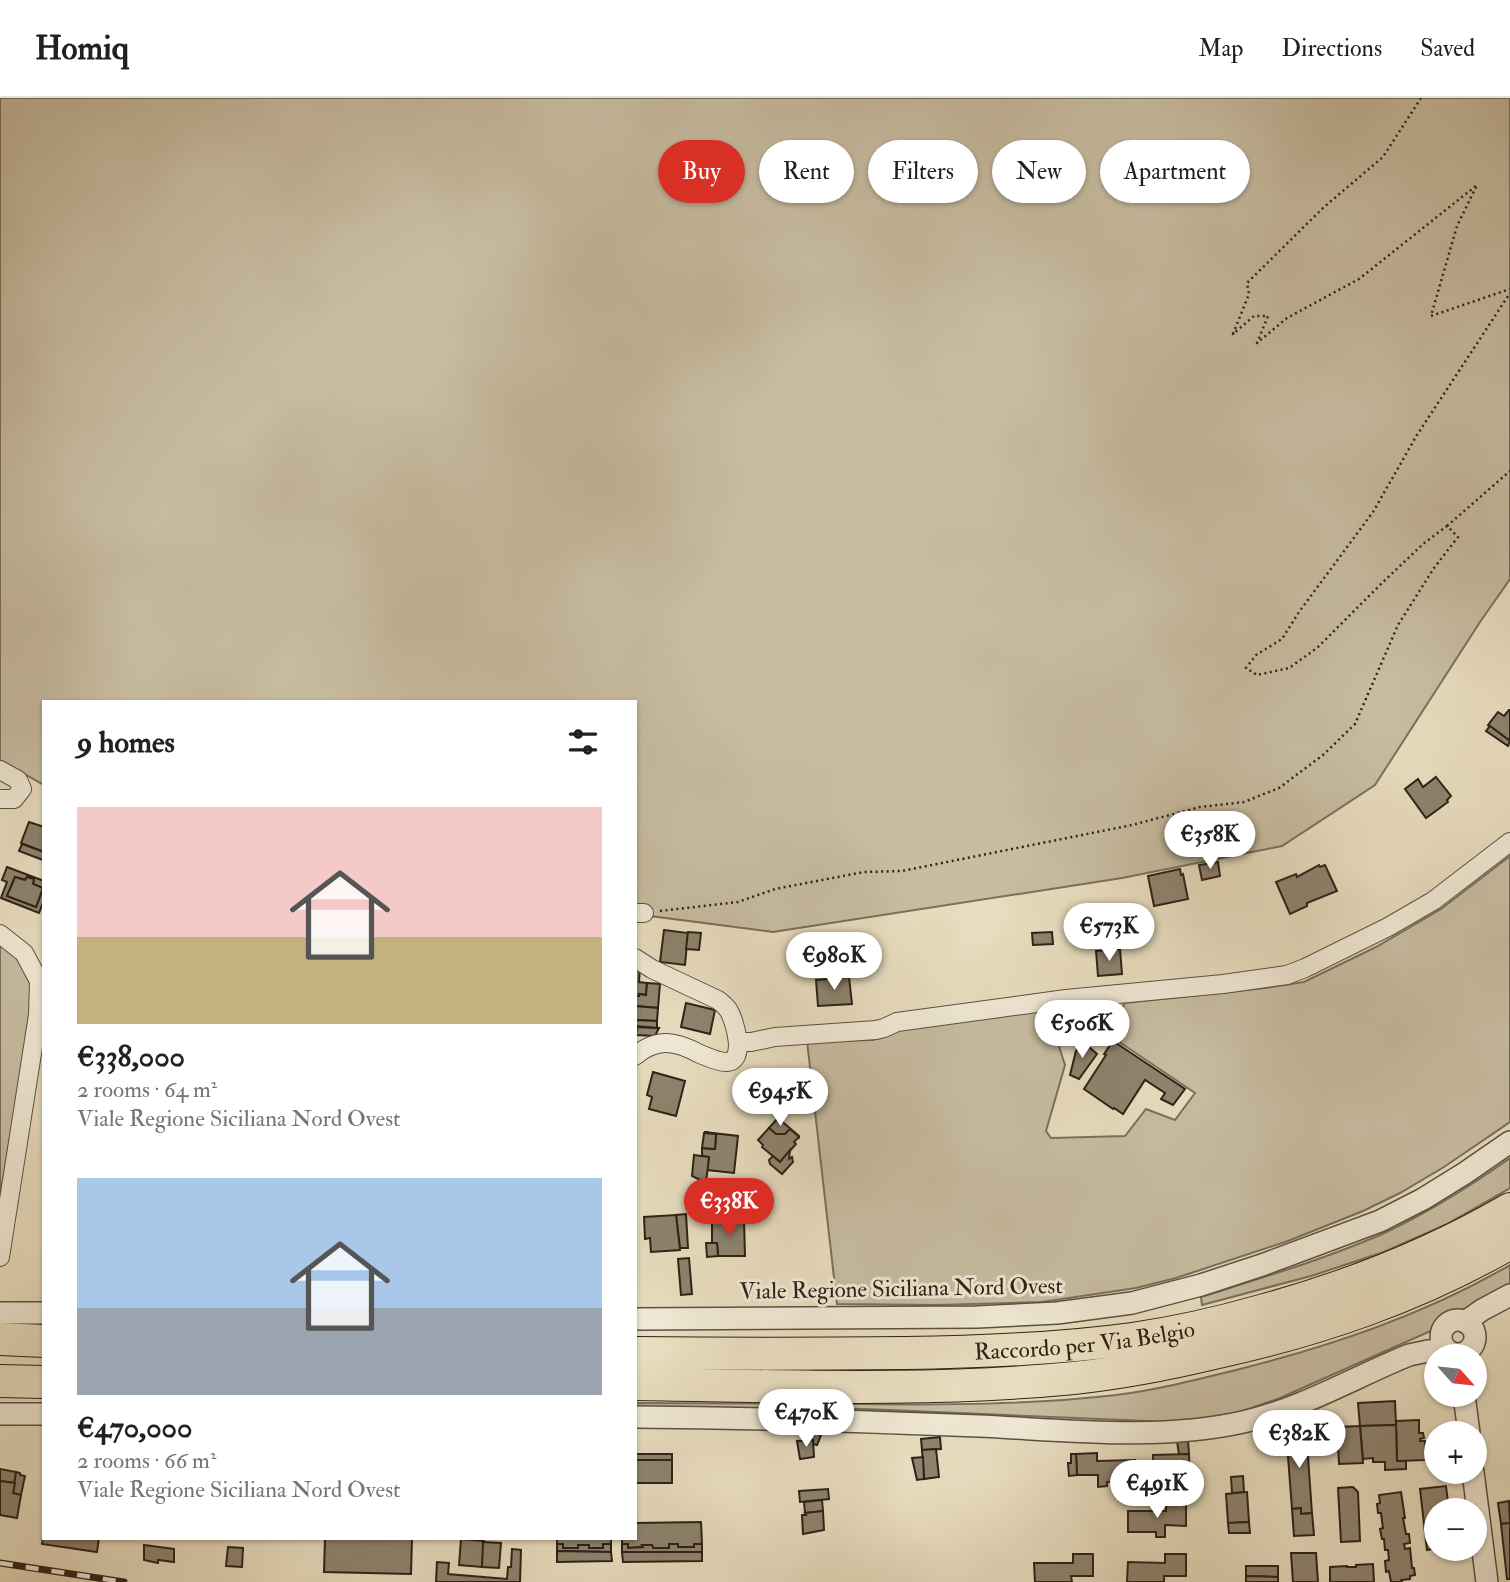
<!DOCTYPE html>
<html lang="en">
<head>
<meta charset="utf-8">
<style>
	body { margin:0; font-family:"IM FELL Double Pica",serif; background:#f2f2f2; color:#202124; height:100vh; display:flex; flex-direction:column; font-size:26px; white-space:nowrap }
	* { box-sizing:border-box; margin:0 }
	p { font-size:23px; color:#757577 }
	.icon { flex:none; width:38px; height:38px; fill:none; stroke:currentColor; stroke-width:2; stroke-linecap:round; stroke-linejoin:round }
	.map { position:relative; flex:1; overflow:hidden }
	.side { position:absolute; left:42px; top:602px; width:595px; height:840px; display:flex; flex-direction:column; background:#fff; border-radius:0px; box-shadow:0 2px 5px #0004 }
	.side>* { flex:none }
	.guide { position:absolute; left:658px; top:42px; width:665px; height:63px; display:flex; gap:14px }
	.needle { width:46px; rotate:117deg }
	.buttons { position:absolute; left:1424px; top:1246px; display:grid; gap:14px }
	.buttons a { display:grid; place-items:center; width:63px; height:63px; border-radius:50%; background:#fff; box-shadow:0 2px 5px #0004; font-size:35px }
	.price { position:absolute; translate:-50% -60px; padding:0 16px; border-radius:24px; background:#fff; color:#222; font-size:23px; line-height:46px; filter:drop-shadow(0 2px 4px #0008) }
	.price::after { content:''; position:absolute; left:50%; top:42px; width:21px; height:16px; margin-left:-10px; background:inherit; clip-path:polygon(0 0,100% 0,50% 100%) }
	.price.current { background:#d93025; color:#fff }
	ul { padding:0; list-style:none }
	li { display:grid; align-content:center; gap:14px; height:371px; padding:0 35px }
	li span { display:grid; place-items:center; height:217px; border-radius:0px; color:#555 }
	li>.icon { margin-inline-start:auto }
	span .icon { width:126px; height:126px; fill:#fffc; stroke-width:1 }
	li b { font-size:30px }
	h2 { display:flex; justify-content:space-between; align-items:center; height:84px; padding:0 35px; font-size:30px }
	.tag { padding:0 24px; border-radius:32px; background:#fff; box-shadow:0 2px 5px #0004; font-size:24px; line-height:63px }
	.tag.current { background:#d93025; color:#fff }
	header { display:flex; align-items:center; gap:42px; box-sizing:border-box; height:98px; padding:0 35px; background:#fff; border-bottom:2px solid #e0e0e0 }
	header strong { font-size:33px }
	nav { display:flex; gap:38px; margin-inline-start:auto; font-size:24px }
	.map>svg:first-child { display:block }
	.green { fill:#c8bda2; stroke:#7a705c; stroke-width:2 }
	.building { fill:#8e836e; stroke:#2c2217; stroke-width:2; fill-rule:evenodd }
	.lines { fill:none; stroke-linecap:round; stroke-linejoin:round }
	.minor-casing { stroke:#5b5141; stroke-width:20 }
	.tertiary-casing { stroke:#5b5141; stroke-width:24 }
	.motorway-casing { stroke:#2c2217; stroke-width:34 }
	.path { stroke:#2c2217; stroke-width:2.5; stroke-dasharray:2 3.5; stroke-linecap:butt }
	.minor { stroke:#f0e9d5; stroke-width:18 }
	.tertiary { stroke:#f0e9d5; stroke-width:21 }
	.motorway { stroke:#e8ddbf; stroke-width:32 }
	.rail-casing { stroke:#2c2217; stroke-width:7 }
	.rail { stroke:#f0e9d5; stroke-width:4.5; stroke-dasharray:13; stroke-linecap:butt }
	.labels { text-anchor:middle; stroke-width:6; stroke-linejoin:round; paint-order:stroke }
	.street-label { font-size:23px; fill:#2c2217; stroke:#f0e9d5 }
</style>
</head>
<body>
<header>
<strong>Homiq</strong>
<nav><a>Map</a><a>Directions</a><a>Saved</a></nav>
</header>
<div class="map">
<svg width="1510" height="1484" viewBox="0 0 1510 1484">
	<rect width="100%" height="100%" fill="#e8ddbf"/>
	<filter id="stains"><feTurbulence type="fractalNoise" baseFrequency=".00286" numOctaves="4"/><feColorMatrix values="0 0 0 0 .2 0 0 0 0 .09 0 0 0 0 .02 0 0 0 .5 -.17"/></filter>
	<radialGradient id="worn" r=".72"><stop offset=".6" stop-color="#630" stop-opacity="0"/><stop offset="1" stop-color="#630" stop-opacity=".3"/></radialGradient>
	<g class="green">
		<path d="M0,0H1510V481L1480,524L1375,687L1282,748L1122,780L773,834L635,816V604H44V687L0,662Z"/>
		<path d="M1510,758V1024L1444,1069L1400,1095L1363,1113L1288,1143L1176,1180L1136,1190L1042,1204L937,1207L837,1206L807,943L873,942L890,937L904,929L1044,912L1052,927L1065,967L1046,1033L1051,1040L1125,1038L1146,1011L1175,1022L1195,995L1106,935L1115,918L1122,914L1124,905L1265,890L1304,884L1376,849L1441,811Z"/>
		<path d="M0,845L18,859L32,885V912L0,1099Z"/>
		<path d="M1510,1060V1090L1447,1126L1384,1154L1311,1178L1202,1207L1201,1199C1261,1180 1322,1162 1380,1137C1426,1116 1469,1089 1510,1060Z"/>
		<path d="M1510,1167V1191L1467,1215L1457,1216L1447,1221L1433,1232L1280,1300L1240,1314L1206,1320L1170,1324L866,1311L635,1309V1305C709,1305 783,1306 857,1306C943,1307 1030,1307 1116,1297C1157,1292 1199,1281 1240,1271C1334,1247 1426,1216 1510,1167Z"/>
	</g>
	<g class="building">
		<path d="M1509,612H1510V643L1488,627L1498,614L1504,618Z"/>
		<path d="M1490,628L1510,643L1508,648L1486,633Z"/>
		<path d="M1436,679L1451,698L1447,702L1448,704L1426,720L1405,691L1418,681L1423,689Z"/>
		<path d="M29,724L44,729V754L21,745Z"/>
		<path d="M22,746L44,754L43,762L19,753Z"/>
		<path d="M1218,764L1220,778L1202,782L1199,767Z"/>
		<path d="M1319,767L1320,769L1325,767L1337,793L1307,805V808L1290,816L1276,784L1296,776L1297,779Z"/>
		<path d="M7,769L44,783V803L39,815L1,800L7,784L2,782ZM15,779L25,782L27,779L34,781L33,786L43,790L36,809L7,798Z"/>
		<path d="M1180,771L1181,777L1183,776L1188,801L1154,808L1148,778Z"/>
		<path d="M15,779L25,782L27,779L34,781L33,786L43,790L36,809L7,798Z"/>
		<path d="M664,832L688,835L685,867L660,864Z"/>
		<path d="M688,834L701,835L699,852L686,851Z"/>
		<path d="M1052,834L1053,846L1033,847L1032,835Z"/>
		<path d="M1120,851L1122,876L1098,878L1096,853Z"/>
		<path d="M635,867L640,869L639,884L647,885L646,897L639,896V898H635Z"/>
		<path d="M849,879L852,906L818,908L816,882Z"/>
		<path d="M647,885L660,886L658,910L635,908V898H639V896L646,897Z"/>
		<path d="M686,905L715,912L710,936L681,929Z"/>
		<path d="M635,908L658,910L657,923L635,922Z"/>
		<path d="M635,922L657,923V930L635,928Z"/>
		<path d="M637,929L657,930H659L655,938L636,937Z"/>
		<path d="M1113,943L1185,991L1173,1007L1161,1001L1165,995L1145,982L1123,1016L1114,1010L1113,1011L1084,991L1106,957L1104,956Z"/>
		<path d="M1083,944L1097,956L1079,981L1070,977L1076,953Z"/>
		<path d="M653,974L685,983L676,1018L649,1011L652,999L647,997Z"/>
		<path d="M778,1020L799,1038V1039L790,1031L785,1036H776L769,1030Z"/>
		<path d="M769,1030L776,1036H785L790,1031L799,1039L794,1044L796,1046L780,1064L762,1049L763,1047L758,1042Z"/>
		<path d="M704,1034L738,1038L734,1075L707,1072L709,1059L702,1058V1050L715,1051L716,1036Z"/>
		<path d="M704,1035L716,1036L715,1051L702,1050Z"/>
		<path d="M790,1052L789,1061L792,1059L793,1064L782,1076L770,1066L769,1062L773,1058L780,1064Z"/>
		<path d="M694,1057L709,1059L706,1085L692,1078Z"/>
		<path d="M686,1116L688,1150H680L676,1117Z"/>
		<path d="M676,1117L680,1152L651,1154L650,1140L645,1141L644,1119Z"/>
		<path d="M744,1122L745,1158H718L717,1145H712V1123Z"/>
		<path d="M706,1145H717L718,1158L707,1159Z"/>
		<path d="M689,1160L692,1196L681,1197L678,1161Z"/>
		<path d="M1395,1303L1396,1327L1360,1328L1358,1305Z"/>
		<path d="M1419,1322V1335H1423L1424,1340L1420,1341V1343H1425L1426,1362L1397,1363L1396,1323Z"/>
		<path d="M1396,1327L1397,1363H1406V1371L1385,1372V1364H1373V1360L1363,1361L1360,1328Z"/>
		<path d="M1360,1328L1363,1365L1339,1366L1337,1329Z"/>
		<path d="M1306,1331L1312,1415L1301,1416V1410L1292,1411L1286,1332Z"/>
		<path d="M808,1332L821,1337L817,1347L813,1346V1342L806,1343Z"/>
		<path d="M940,1339L941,1351L922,1352L921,1341Z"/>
		<path d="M813,1342L814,1359L800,1361L797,1343Z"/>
		<path d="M1188,1342L1189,1356L1179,1357L1177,1343Z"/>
		<path d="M936,1351L939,1379L924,1381L922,1352Z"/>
		<path d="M1097,1355V1363L1135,1362V1383L1107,1384V1388L1098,1389V1377H1077L1076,1356Z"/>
		<rect x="635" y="1356" width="37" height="6"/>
		<path d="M1071,1356H1076L1077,1377L1069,1378L1068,1365H1071Z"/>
		<path d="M1189,1356L1190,1386H1154L1153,1357Z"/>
		<path d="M923,1359L924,1381L917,1382L912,1360Z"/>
		<rect x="635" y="1362" width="37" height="23"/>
		<path d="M0,1371L16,1374L15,1385L0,1383Z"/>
		<path d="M16,1374L20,1375V1377L25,1378L21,1397L13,1395Z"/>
		<path d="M1243,1378L1244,1394L1232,1395L1231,1379Z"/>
		<path d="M0,1383L15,1385L13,1395L21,1397L17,1420L0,1417Z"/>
		<path d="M1446,1388L1449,1412H1437V1450L1427,1452L1420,1391Z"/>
		<path d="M1353,1389L1358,1394L1360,1443L1341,1444L1338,1390Z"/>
		<path d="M828,1391L829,1401L800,1404L799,1393Z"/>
		<path d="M1247,1394L1249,1424L1228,1425L1226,1396Z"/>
		<path d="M1401,1394L1405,1420H1403L1406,1436H1409L1410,1445L1404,1446L1405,1451L1410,1450L1412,1470H1414L1415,1477L1410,1478V1481L1401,1482L1402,1484H1391L1389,1473L1386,1474L1385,1463L1389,1462L1388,1452H1385L1384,1441H1382L1380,1431L1383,1430L1382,1423L1381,1415H1378L1377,1406L1380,1405L1379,1397Z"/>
		<path d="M822,1402L823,1413L805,1415L804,1404Z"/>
		<path d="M1509,1403L1510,1425L1501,1426L1498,1405Z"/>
		<path d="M1166,1406H1186V1428L1165,1427V1439H1156V1434H1128V1413H1166Z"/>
		<path d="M1301,1410V1416L1312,1415L1314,1437L1294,1438L1292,1411Z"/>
		<path d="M823,1413L824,1432L803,1436L802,1417H806L805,1415Z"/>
		<path d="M701,1424L702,1446H694V1449H678V1446H669V1450H653L652,1447H642L643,1449L628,1450V1446H622V1440H635V1425Z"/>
		<path d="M1249,1424L1250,1435H1229L1228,1425Z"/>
		<path d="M1510,1425V1481H1507L1501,1426Z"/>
		<path d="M44,1433V1440H99L97,1454L42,1446Z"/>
		<path d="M325,1440H412L411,1476L324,1474Z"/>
		<path d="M557,1440H611V1446H603V1450H589V1447H578V1450H563V1446H557Z"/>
		<path d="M461,1441L484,1443L482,1469L459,1467Z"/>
		<path d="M483,1444L501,1445L499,1470L482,1469Z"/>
		<path d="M557,1446H563V1450H578V1447H589V1450H603V1446H611V1454L557,1453Z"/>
		<path d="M622,1446H628V1450L643,1449L642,1447H652L653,1450H669V1446H678V1449H694V1446H702V1454H622Z"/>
		<path d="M144,1447L174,1451V1464L158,1462V1465L144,1462Z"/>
		<path d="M228,1449L243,1450L242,1469L226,1468Z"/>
		<path d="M512,1451L521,1452L520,1484H436L437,1464L449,1465L448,1476L507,1481L508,1469H511Z"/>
		<path d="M557,1453L611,1454L612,1463L557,1464Z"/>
		<path d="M622,1454H702V1463L623,1464Z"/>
		<path d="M1291,1455H1316L1318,1484H1293Z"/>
		<path d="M1073,1456H1093V1478H1071L1072,1484H1035L1034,1465H1073Z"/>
		<path d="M1165,1456H1186V1478H1164V1484H1127L1128,1464L1165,1465Z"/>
		<path d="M1373,1466L1374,1484H1330V1469L1347,1468V1469H1356V1467Z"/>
		<path d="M1246,1468H1278V1479L1246,1478Z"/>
		<path d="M1246,1478L1278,1479V1484H1246Z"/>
	</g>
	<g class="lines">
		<defs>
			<g id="minor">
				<path d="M0,672L18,682L22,691L14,701H0"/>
				<path d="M635,815H644"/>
				<path d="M0,836L24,855L39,883L38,917L0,1159"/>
				<path d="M635,860L652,871L718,902C722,905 726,908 729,913C735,924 747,964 726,964C717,964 708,959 700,956C676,943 657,939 635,958"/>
				<path d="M739,944H751L775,939L876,932L884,930L897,924L1066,901L1223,886L1287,877L1305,870L1388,829L1433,803L1510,744"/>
			</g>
			<g id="tertiary">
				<path d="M0,1215H44"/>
				<path d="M635,1221L977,1219L1057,1215L1132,1205L1201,1187L1262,1167L1380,1123L1423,1101L1465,1075L1510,1044"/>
				<circle cx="1458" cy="1239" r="17"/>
				<path d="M1465,1224L1482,1212L1510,1197"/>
				<path d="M1464,1297L1469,1335"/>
				<path d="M0,1316H44"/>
				<path d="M635,1319C750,1320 864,1323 979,1328C1065,1332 1158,1343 1243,1324C1301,1311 1355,1279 1409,1257L1428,1253H1448"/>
				<path d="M1473,1374L1487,1484"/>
			</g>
			<g id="motorway">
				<path d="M0,1241L44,1243"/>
				<path id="s1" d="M635,1255C725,1256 815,1256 905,1255C981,1254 1057,1251 1132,1241C1175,1235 1219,1225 1261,1213C1349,1189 1431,1157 1510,1111"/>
				<path d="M0,1283L44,1284"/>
				<path d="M635,1286C781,1288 928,1294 1074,1280C1121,1275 1168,1266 1214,1255C1319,1232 1416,1199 1510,1145"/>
			</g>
		</defs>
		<use href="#minor" class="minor-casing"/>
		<use href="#tertiary" class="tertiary-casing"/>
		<use href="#motorway" class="motorway-casing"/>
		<g class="path">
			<path d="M1421,0L1383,59L1324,109L1247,185L1249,196L1233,236L1254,218H1268L1257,245L1287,220L1359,181L1477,87L1457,128L1431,218L1510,191"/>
			<path d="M1447,428L1510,373"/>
			<path d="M660,813L738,804L775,791L864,774L902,773L1132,727L1200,709L1244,704L1279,690L1323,657L1355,626L1398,527L1434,470L1458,439L1447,428L1423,446L1382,485L1317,550L1289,570L1257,577L1246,570L1256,557L1282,541L1299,514L1373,414L1417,337L1510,195"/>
		</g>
		<use href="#minor" class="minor"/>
		<use href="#tertiary" class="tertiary"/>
		<use href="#motorway" class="motorway"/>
		<defs>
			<path id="rail" d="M0,1465L124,1484"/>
		</defs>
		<use href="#rail" class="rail-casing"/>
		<use href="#rail" class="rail"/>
	</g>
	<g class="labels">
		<g class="street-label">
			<text transform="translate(901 1190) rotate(-1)" y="8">Viale Regione Siciliana Nord Ovest</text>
			<text dy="8" stroke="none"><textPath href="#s1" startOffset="450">Raccordo per Via Belgio</textPath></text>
		</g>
	</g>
	<rect width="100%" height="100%" filter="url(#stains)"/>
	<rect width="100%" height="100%" fill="url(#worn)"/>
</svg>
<div class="buttons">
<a><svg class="needle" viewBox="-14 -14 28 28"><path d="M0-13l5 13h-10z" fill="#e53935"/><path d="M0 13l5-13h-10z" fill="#757577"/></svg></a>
<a>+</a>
<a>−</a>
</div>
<b class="price" style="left:1210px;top:773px">€358K</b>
<b class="price" style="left:1109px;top:865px">€573K</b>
<b class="price" style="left:834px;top:894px">€980K</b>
<b class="price" style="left:1082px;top:962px">€506K</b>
<b class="price" style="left:780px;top:1030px">€945K</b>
<b class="price current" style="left:729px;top:1140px">€338K</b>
<b class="price" style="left:806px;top:1351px">€470K</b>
<b class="price" style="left:1299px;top:1372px">€382K</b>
<b class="price" style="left:1157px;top:1422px">€491K</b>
<div class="guide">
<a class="tag current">Buy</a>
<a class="tag">Rent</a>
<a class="tag">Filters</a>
<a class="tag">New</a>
<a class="tag">Apartment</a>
</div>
<section class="side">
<h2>9 homes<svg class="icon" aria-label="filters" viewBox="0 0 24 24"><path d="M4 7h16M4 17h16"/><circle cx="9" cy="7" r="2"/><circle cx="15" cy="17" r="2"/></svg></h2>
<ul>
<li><span style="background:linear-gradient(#f6c9c9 60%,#c2b280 0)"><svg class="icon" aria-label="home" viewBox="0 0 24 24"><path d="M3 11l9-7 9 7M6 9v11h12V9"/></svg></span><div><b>€338,000</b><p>2 rooms · 64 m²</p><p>Viale Regione Siciliana Nord Ovest</p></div></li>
<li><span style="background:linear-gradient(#a9c7e8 60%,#9aa5b1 0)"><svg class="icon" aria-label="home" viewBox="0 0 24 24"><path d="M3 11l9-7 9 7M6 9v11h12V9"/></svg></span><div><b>€470,000</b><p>2 rooms · 66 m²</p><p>Viale Regione Siciliana Nord Ovest</p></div></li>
</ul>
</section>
</div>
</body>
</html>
